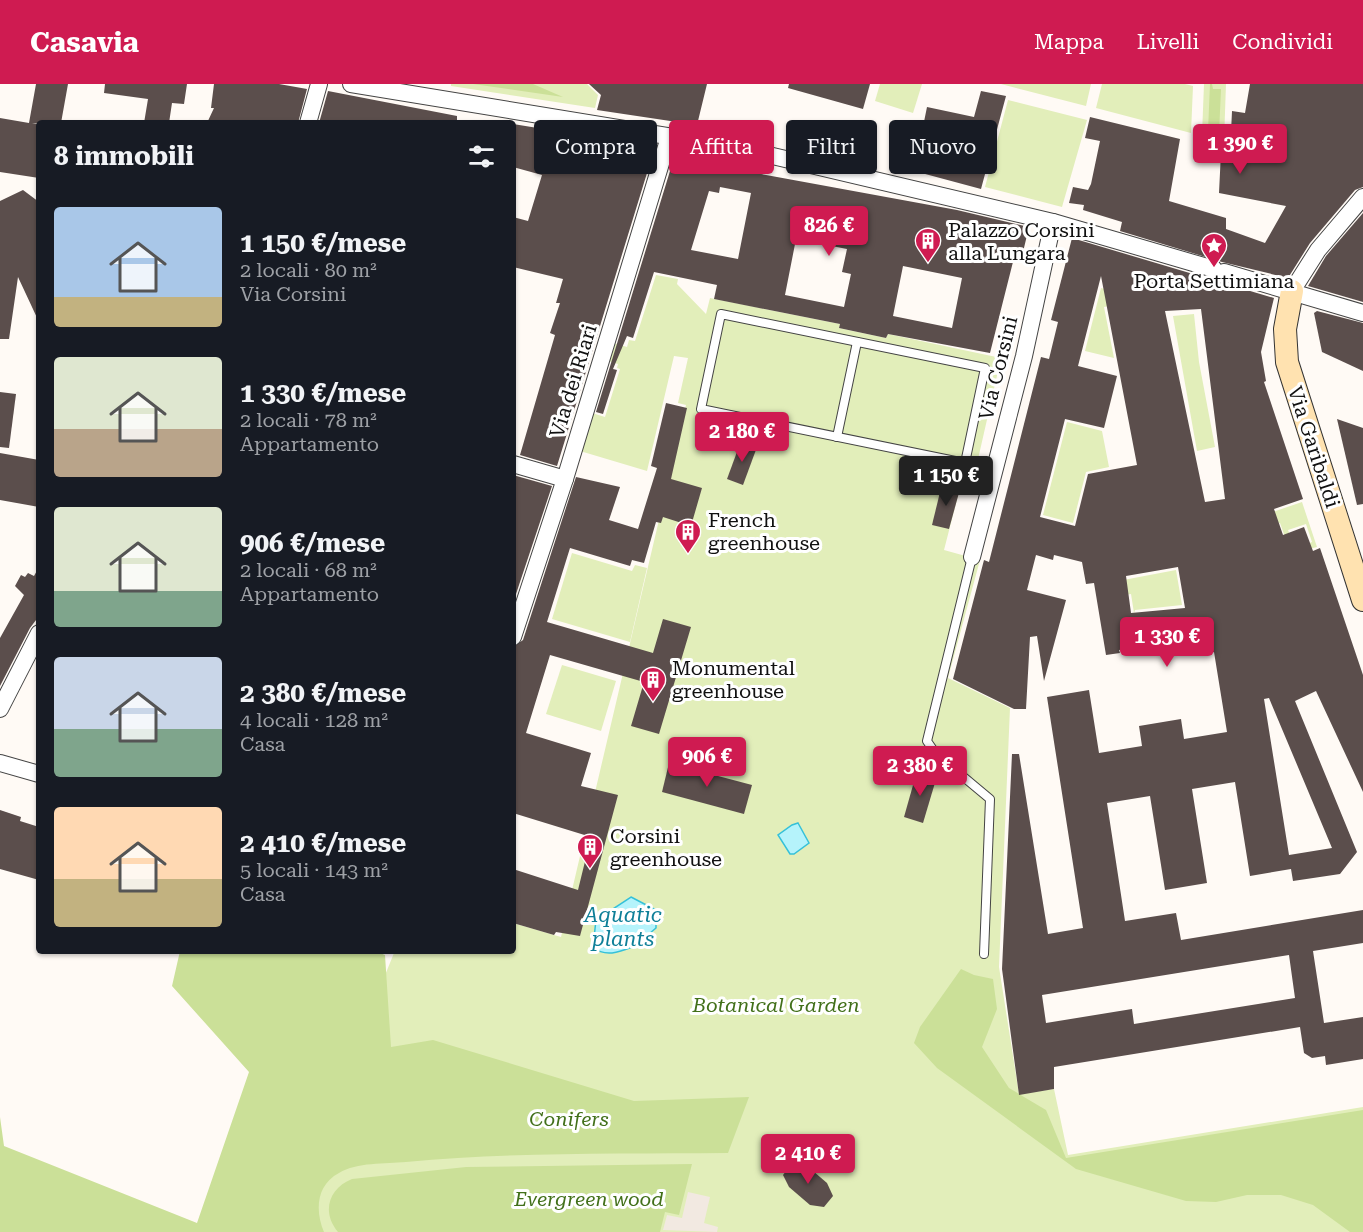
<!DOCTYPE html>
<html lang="it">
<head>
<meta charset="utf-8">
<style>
	body { margin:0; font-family:"Roboto Serif",serif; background:#20242c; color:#f1f3f6; height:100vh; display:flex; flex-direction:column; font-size:22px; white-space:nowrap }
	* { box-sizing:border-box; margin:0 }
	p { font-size:20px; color:#9ea1a6 }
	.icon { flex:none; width:33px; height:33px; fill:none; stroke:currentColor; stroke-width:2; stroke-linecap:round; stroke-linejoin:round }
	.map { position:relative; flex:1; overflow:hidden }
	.panel { position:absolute; left:36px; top:36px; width:480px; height:834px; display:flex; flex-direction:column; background:#171b24; border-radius:6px; box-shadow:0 2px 4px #0004 }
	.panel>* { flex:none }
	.hud { position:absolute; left:534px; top:36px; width:570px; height:54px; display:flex; gap:12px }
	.price { position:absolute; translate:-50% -51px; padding:0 14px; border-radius:6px; background:#cf1b51; color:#fff; font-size:20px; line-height:39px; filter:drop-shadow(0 2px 3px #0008) }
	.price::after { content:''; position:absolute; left:50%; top:36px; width:18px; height:14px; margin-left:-9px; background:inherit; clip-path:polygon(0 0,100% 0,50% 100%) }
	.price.current { background:#222; color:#fff }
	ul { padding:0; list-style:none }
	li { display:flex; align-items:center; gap:18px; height:150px; padding:0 18px }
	li span { display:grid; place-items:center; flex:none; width:168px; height:120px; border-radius:6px; color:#555 }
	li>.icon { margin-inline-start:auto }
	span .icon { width:72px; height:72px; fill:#fffc; stroke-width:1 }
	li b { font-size:26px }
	h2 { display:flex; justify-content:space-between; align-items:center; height:72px; padding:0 18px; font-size:26px }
	.chip { padding:0 21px; border-radius:6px; background:#171b24; box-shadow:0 2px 4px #0004; font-size:21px; line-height:54px }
	.chip.current { background:#cf1b51; color:#fff }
	header { display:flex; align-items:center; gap:36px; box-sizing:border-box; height:84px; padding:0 30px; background:#cf1b51; color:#fff }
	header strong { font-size:28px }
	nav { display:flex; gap:33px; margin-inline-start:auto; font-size:21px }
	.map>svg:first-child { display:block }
	.green { fill:#e2eeba }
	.forest { fill:#cbe098 }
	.plaza { fill:#f2e9e1 }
	.water { fill:#b5f3fb; stroke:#35c1d9; stroke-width:1.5 }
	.building { fill:#5b4e4c; fill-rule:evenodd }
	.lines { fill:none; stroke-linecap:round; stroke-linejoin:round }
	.lane-casing { stroke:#444; stroke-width:10 }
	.street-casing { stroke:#444; stroke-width:18 }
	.secondary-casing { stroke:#333; stroke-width:24 }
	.lane { stroke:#fff; stroke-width:8 }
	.street { stroke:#fff; stroke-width:16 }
	.secondary { stroke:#ffe2b0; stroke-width:22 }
	.labels { text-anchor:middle; stroke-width:6; stroke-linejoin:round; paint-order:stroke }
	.poi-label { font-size:20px; fill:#111; stroke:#fff; text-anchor:start }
	.street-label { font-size:20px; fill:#111; stroke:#fff }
	.park-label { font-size:20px; font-style:italic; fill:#42701a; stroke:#fff }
	.water-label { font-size:21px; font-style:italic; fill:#0e7f98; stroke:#fff }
</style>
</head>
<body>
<header>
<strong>Casavia</strong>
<nav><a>Mappa</a><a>Livelli</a><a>Condividi</a></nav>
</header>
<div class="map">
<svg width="1363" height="1148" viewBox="0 0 1363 1148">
	<rect width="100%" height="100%" fill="#fffaf5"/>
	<g class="green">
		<path d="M451,0H587L598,11L595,24L451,2Z"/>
		<path d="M880,0H922L913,29L875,17Z"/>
		<path d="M1001,0H1091L1086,22Z"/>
		<path d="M1102,0H1185L1193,2L1191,49L1096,24Z"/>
		<path d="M1204,0H1226L1224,57L1202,51Z"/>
		<path d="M1008,16L1087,36L1062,123L985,103Z"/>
		<path d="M656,191L678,195L677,200L706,230L710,214L840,240L839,244L886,254L888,250L1001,274L976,384L963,392L944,466L980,476L948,594L1010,624L999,883L1019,1010L1054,1005L1068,1071L1363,1023V1148H281L394,869L390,867H513V839L561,853L686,321L678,319L688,274L674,272L647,387L580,367L592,329L605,333L620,285L617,284L618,280L608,277L614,259L627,263L629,256L635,257Z"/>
		<path d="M1101,204L1143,216L1104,223L1114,274L1085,267Z"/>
		<path d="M1194,230L1199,278L1215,363L1197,367L1173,232Z"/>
		<path d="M1067,338L1102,347L1109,383L1086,388L1073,439L1043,431Z"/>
		<path d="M1302,418L1317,463L1309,465L1307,460L1312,458L1306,440L1288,446L1290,451L1285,453L1280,439L1259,446L1255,434Z"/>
		<path d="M572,469L632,487L635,481L647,484L630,558L552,535Z"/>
		<path d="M1176,486L1182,521L1135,526L1134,529L1131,510L1100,515L1097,501Z"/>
		<path d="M562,581L616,597L601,647L546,630Z"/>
	</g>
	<g class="forest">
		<path d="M473,0H533L563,13Z"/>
		<path d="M1210,0H1212L1213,5H1221L1219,50L1208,47Z"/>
		<path d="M180,867H375L385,871L391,963L433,956L634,1017L749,1013L728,1069C621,1070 512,1068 406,1078C385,1080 357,1078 339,1089C316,1101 315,1127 324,1148H0V1033L4,1062L197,1139L249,988L172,902Z"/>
		<path d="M961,885L974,891L993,895L997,925L982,963L1009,1004L1046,1026L1066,1074L1363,1026V1148H1350L1313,1121L1281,1111H1247L1216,1118L1186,1117L1076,1085L937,984L914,959L920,943Z"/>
		<path d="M692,1080L679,1131L665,1128L660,1148H338C321,1128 329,1104 352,1095L466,1083Z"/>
	</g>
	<path class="plaza" d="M688,1108L710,1113L704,1139L718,1143L717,1148L663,1146L667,1131L682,1134Z"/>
	<g class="water">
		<path d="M798,739L809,759L794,770H790L778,751L792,741Z"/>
		<path d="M631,813L656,826V844L642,856L643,859C625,865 608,876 593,863L596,836Z"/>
	</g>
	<g class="building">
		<path d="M36,0H68L61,39H32L39,40V94L0,88V34L29,39Z"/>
		<path d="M105,0H187L184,20L172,19L169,39H144L148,15L104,9Z"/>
		<path d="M214,0H279L307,5L298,39H207L214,24H211Z"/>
		<path d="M589,0H707L697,41L597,26L601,11Z"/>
		<path d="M789,0H870L863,25L788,4Z"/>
		<path d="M1250,0H1363V103L1355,106L1310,159L1288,194L1222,178L1120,147L1122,138L1083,126L1084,121L1069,119L1073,103L1088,106L1091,100L1100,57L1085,54L1090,33L1180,55L1169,117L1226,134V145L1265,159L1286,122L1219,109L1221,68L1230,70L1232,27L1245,29Z"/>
		<path d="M328,7L457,32V39H319Z"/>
		<path d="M981,7L1006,12L981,105L914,87L927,23L974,33Z"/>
		<path d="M513,40L655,63L557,382L520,371L555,251L550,249L560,219H556L563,195L513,183V133L528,137L542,91L513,83Z"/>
		<path d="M674,74L957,126L1029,143L1023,168L1016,166L990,269L888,250L886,254L839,244L840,240L714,215L717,201L654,188L633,254L627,252L613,285L617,286L603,330L596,328ZM720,103L751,109L738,175L691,166L709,107L719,109ZM796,155L847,165L842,188L851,190L844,223L785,211ZM903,182L962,194L952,244L893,232Z"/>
		<path d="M23,106L39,118V238L18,193L9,255H0V117Z"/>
		<path d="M1363,129V218L1308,202L1326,172Z"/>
		<path d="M1072,154L1274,214L1261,268L1266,297L1264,298L1303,415L1274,425L1283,451L1304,443L1313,467L1320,464L1363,591V708L1316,607L1295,617L1357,768L1340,790L1293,797L1291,785L1250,792L1235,698L1192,705L1207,799L1165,806L1150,712L1107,719L1125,837L1176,829L1181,856L1363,826V859L1313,867L1324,939L1363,933V975L1326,981L1325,972L1312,974L1304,969L1300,943L1054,983V1005L1019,1011L1002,885L1012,670H1019L1048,850L1083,844L1047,613L1089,606L1099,669L1142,662L1139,642L1181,635L1184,655L1227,648L1214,568L1193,571L1190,557L1119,566L1120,569L1106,571L1094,499L1086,500L1082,478L1054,471L1053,476L1036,471L1027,506L1066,516L1044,597L1037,552L1030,553L1026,625H1014L953,595L984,476L989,478L1041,273L1049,275L1058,238L1051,236ZM1101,192L1137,381L1088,390L1075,442L1040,433L1065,335L1104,344L1117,292L1078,282ZM1201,225L1225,415L1205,418L1165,227ZM1178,483L1185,524L1131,529L1126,492ZM1269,614L1332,764L1289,771L1264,615ZM1289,871L1295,914L1134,940L1132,925L1046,939L1042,911Z"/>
		<path d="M1317,227L1363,239V287L1322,268L1314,229Z"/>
		<path d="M0,308L16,310L9,364L0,363Z"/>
		<path d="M666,319L687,324L671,395L702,404L691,442L663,433L661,439L656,438L644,479L632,476L630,482L570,464L547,538L653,569L663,535L691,543L659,650L631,642L644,598L550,571L526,649L591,669L581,702L618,711L580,852L556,848L554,851L513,839V785L578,806L591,753L513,729V563L523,556L576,393L620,403L609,436L638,445L657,384L651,382Z"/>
		<path d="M1337,335L1363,344V420L1357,421Z"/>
		<path d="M741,357L757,363L743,401L727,395Z"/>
		<path d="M0,369L39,376V423L0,416Z"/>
		<path d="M513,391L552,402L513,519Z"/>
		<path d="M942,400L960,405L949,445L932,441Z"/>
		<path d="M39,483V532L30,544L0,602V554L24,511L15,502L21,491L25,493L28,489L34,492Z"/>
		<path d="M669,679L752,701L744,730L662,708Z"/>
		<path d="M917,687L937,692L923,739L904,733Z"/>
		<path d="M0,726L21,733L20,737L39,743V796L0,785Z"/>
		<path d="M792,1079L806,1081L827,1099L833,1112L824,1123L810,1121L789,1103L783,1091Z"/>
	</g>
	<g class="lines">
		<defs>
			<g id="lane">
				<path d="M721,230L985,284L965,379L701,325Z"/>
				<path d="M837,353L857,258"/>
				<path d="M972,473L927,657L936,670L990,715L984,870"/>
			</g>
			<g id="street">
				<path d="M351,0L734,63L1053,138L1214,185"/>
				<path d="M308,39L319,0"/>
				<path d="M1224,188L1363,229"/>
				<path d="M1292,207L1318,166L1363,113"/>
				<path d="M513,380L565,395"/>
				<path d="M972,473L1024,272L1053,138"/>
				<path d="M513,553L565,395L669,53"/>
				<path d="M0,625L39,549"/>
				<path d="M0,679L39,690"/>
			</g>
			<path id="secondary" d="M1292,207L1285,245L1287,278L1363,516"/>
		</defs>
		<use href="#lane" class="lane-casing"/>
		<use href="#street" class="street-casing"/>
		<use href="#secondary" class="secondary-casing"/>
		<use href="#lane" class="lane"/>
		<use href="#street" class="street"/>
		<use href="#secondary" class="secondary"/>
	</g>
	<defs>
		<symbol id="building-pin" viewBox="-11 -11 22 30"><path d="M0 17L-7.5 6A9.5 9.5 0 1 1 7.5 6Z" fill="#cf1b51" stroke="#fff"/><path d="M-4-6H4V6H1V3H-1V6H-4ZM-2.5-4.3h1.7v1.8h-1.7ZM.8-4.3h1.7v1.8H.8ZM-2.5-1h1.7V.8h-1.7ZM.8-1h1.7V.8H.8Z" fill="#fff"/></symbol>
		<symbol id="sight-pin" viewBox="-11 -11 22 30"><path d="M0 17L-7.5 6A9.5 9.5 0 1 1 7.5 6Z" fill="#cf1b51" stroke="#fff"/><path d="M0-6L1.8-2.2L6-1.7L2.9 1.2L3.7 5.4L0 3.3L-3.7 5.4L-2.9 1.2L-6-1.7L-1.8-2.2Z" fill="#fff"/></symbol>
	</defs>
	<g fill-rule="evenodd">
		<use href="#building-pin" x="913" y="142" width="30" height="40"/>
		<use href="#sight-pin" x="1199" y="147" width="30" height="40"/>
		<use href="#building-pin" x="673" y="433" width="30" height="40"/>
		<use href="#building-pin" x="638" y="581" width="30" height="40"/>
		<use href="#building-pin" x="575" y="748" width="30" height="40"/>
	</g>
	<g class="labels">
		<g class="poi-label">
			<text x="948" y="153">Palazzo Corsini<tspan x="948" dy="23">alla Lungara</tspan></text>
			<text x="1214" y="204" text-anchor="middle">Porta Settimiana</text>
			<text x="708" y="443">French<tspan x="708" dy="23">greenhouse</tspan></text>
			<text x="672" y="591">Monumental<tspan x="672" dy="23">greenhouse</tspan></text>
			<text x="610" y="759">Corsini<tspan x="610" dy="23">greenhouse</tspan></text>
		</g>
		<g class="street-label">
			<text transform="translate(998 284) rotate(-76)" y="7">Via Corsini</text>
			<text transform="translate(573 297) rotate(-73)" y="7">Via dei Riari</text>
			<text transform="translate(1314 363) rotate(72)" y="7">Via Garibaldi</text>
		</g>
		<g class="park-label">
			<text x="776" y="928">Botanical Garden</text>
			<text x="569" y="1042">Conifers</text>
			<text x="589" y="1122">Evergreen wood</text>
		</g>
		<g class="water-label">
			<text x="623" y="838">Aquatic<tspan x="623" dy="24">plants</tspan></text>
		</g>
	</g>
</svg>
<b class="price" style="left:1240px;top:91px">1 390 €</b>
<b class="price" style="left:829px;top:173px">826 €</b>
<b class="price" style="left:742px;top:379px">2 180 €</b>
<b class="price current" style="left:946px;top:423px">1 150 €</b>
<b class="price" style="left:1167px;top:584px">1 330 €</b>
<b class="price" style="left:707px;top:704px">906 €</b>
<b class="price" style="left:920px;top:713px">2 380 €</b>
<b class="price" style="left:808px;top:1101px">2 410 €</b>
<div class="hud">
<a class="chip">Compra</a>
<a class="chip current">Affitta</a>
<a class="chip">Filtri</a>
<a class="chip">Nuovo</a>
</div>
<section class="panel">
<h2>8 immobili<svg class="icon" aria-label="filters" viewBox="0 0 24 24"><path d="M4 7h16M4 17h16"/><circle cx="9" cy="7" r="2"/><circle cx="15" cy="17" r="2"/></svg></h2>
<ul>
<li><span style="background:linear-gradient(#a9c7e8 75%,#c2b280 0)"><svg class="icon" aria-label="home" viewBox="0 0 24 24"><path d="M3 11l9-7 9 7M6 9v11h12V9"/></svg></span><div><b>1 150 €/mese</b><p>2 locali · 80 m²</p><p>Via Corsini</p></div></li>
<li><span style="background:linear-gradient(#dfe7d0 60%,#b9a48a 0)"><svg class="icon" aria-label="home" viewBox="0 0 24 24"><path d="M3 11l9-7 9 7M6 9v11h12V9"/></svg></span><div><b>1 330 €/mese</b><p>2 locali · 78 m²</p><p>Appartamento</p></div></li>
<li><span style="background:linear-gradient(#dfe7d0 70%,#7fa58c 0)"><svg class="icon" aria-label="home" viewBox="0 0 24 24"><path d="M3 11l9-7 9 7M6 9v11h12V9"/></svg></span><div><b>906 €/mese</b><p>2 locali · 68 m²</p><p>Appartamento</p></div></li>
<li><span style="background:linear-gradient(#c9d6e8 60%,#7fa58c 0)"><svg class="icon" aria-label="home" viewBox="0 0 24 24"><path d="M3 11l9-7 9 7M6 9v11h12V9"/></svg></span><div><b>2 380 €/mese</b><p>4 locali · 128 m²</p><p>Casa</p></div></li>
<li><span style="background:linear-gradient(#ffd9b3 60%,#c2b280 0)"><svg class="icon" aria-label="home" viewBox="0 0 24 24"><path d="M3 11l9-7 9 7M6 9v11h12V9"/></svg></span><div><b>2 410 €/mese</b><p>5 locali · 143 m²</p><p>Casa</p></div></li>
</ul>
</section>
</div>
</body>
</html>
